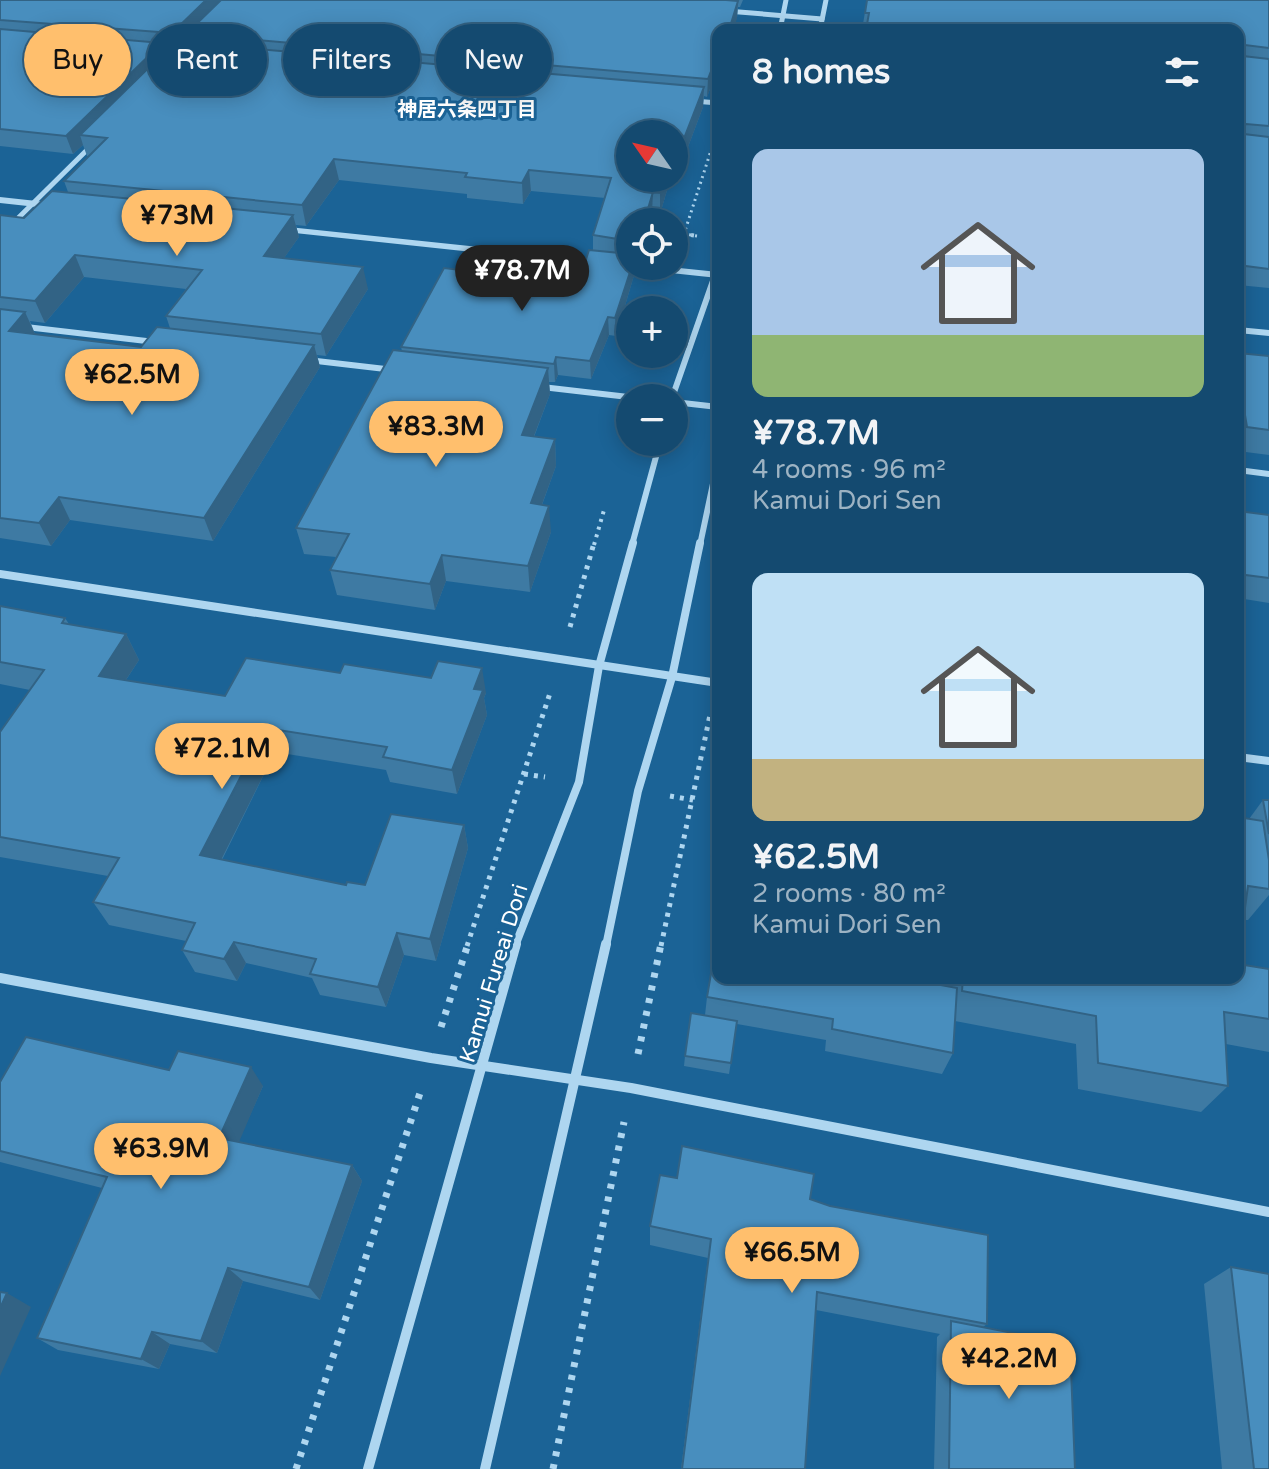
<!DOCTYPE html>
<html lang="en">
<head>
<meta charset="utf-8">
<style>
	body { margin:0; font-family:"Varela Round","Noto Sans JP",sans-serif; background:#215478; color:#f1f3f6; height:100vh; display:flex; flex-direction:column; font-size:30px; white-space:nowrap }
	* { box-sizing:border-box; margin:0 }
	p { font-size:26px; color:#9db3c3 }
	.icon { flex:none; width:44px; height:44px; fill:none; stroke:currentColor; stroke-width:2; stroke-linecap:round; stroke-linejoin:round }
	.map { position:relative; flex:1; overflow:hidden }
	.side { position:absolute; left:712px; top:24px; width:532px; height:960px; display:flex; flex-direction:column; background:#144a70; border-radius:16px; box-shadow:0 4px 20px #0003,0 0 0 2px #336283 }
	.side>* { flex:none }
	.hud { position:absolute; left:24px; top:24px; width:568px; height:72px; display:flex; gap:16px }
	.needle { width:52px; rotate:304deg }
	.buttons { position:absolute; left:616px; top:120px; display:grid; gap:16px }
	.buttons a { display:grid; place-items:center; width:72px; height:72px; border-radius:50%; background:#144a70; box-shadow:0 4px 20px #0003,0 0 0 2px #336283; font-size:40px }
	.price { position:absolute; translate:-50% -68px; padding:0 18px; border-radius:28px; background:#ffbf6d; color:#111; font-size:26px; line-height:52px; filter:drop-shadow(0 2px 4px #0008) }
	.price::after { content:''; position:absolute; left:50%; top:48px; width:24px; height:18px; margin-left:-12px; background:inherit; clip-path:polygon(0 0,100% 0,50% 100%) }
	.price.active { background:#222; color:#fff }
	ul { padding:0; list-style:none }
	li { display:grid; align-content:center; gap:16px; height:424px; padding:0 40px }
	li span { display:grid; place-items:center; height:248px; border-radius:16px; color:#555 }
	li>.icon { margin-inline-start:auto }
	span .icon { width:144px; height:144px; fill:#fffc; stroke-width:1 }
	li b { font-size:34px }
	h2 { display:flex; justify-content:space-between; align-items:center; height:96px; padding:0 40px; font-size:34px }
	.tag { padding:0 28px; border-radius:36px; background:#144a70; box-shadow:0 4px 20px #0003,0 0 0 2px #336283; font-size:28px; line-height:72px }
	.tag.active { background:#ffbf6d; color:#111 }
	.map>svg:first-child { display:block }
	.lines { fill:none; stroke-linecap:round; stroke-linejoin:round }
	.path-far3 { stroke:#aed6f0; stroke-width:3; stroke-dasharray:2 4; stroke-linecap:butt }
	.path-far2 { stroke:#aed6f0; stroke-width:4; stroke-dasharray:3 5; stroke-linecap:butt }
	.path-far1 { stroke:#aed6f0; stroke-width:5; stroke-dasharray:4 6; stroke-linecap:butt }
	.path { stroke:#aed6f0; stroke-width:7; stroke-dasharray:5 8; stroke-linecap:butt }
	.minor-far3 { stroke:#aed6f0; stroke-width:5 }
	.minor-far2 { stroke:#aed6f0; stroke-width:6 }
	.minor-far1 { stroke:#aed6f0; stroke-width:8 }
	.minor { stroke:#aed6f0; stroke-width:10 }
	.tertiary { fill:#aed6f0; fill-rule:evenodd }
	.wall { fill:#3e7aa3; fill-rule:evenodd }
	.shaded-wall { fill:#326385 }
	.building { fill:#488ebe; stroke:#326385; stroke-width:2 }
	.labels { text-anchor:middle; stroke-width:6; stroke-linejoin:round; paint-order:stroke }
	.far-neighbourhood-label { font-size:20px; font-weight:bold; fill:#fff; stroke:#1b6396 }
	.street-label { font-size:22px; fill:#fff; stroke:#1b6396 }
</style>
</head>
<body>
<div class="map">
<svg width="1269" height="1469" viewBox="0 0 1269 1469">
	<rect width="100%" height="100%" fill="#1b6396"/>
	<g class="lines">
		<path class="path-far3" d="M697,236L684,234L716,135"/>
		<g class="path-far2">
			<path d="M691,235L697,236"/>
			<path d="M594,545L604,510"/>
		</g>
		<g class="path-far1">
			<path d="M570,627L594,543"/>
			<path d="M524,774L545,777"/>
			<path d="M670,796L693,800"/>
			<path d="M467,946L551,690"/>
			<path d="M661,946L710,715"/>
		</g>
		<g class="path">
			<path d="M441,1027L468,944"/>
			<path d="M638,1054L661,944"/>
			<path d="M296,1469L421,1090"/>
			<path d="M553,1469L624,1122"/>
		</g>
		<g class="minor-far3">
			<path d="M727,11L822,19"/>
			<path d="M780,30L786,0"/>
			<path d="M820,30L826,0"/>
			<path d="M694,101L718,103"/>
			<path d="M0,236L93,144"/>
		</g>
		<g class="minor-far2">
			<path d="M0,324L155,342"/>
			<path d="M308,360L394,370"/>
			<path d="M542,387L637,398"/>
			<path d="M672,398L715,275L718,257"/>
			<path d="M674,402L718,407"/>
			<path d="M1238,470L1269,474"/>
			<path d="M632,545L660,442"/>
			<path d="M700,545L718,460"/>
		</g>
		<g class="minor-far1">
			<path d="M0,574L718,683"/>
			<path d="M1238,757L1269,761"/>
			<path d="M515,946L579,782L599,666L633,543"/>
			<path d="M606,946L638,791L672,677L700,543"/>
		</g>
		<g class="minor">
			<path d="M0,978L431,1058L631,1088L1269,1212"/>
			<path d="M368,1469L516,944"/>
			<path d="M485,1469L606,944"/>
		</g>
		<g class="tertiary">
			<path d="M0,197L55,203L60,206L55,209L0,203Z"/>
			<path d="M279,226L630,263V266H660L718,272V278L276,231L274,229Z"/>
			<path d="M1238,327L1269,330V336L1238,333Z"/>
		</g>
	</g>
	<g class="wall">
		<path d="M0,0H743L740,7H738L737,18L718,30V68L707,97L704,96L703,107L673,187H668L660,214L652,213L650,222H630V266H635V272L616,336L609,335L591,379L558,375L555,382H549L550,394L534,437L555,439L556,466L542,505L551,532L530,592L446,581L435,610L337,595L330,570L336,557L304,554L296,528L402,351L401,347L578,284L593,250V235L605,198L531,191L523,204L467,198V194L339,180L306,226L296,225L299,237L284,258L368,289L326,356L317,355L320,367L213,541L70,520L51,546L0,538V215L24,218L68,192L64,181L89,156H87L83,145L73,154L0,146ZM674,134V178H630ZM84,277L186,289L166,316L170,328L141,347L35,334L30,321L45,323Z"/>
		<path d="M867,0H1269V288L1238,285V30H862Z"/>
		<path d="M1238,353L1269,356V455L1238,451Z"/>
		<path d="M1238,511L1269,515V603L1238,598Z"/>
		<path d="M0,606L65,618L69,624L126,634L139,660L126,680L225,696L340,673L486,693L484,698L487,715L457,794L390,782L386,770L275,752L222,860L346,885H365L464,825L468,848L436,961L404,955L386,1007L320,995L312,978L246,963L237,981L195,972L182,950L186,941L109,925L93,902L108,876L0,857V732L30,690L0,684Z"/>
		<path d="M1263,800H1269V895L1248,920H1244L1249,819Z"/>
		<path d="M1269,969V1052L1226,1044L1228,1086L1201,1112L1078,1089L1076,1044L955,1021L953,1053L942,1074L825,1051L826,1040L737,1024L729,1074L684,1066L685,1056L705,1015L707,997L950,987L951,978H1238Z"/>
		<path d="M169,1070L263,1086L238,1142L352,1165L362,1181L320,1300L243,1281L217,1353L170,1344L159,1369L58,1350L37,1338L102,1188L0,1162V1082Z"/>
		<path d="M810,1199L987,1324L983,1327L1075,1469H934L937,1337L940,1334L816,1310L805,1469H681L708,1258L650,1245V1226Z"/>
		<path d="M1231,1267L1269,1469H1222L1204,1284Z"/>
	</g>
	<g class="shaded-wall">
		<path d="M206,0H228L186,34L188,39L177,50L172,33Z"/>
		<path d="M738,1L737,18L734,30H729Z"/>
		<path d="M162,43L167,60L80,135L83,145L73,154L66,136Z"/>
		<path d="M718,53V68L707,97L708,79Z"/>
		<path d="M704,87L703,107L673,187L674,164Z"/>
		<path d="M334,159L339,180L306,226L302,205Z"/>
		<path d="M529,170L531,191L523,204L522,183Z"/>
		<path d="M665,178H668V187L660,214V193Z"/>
		<path d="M653,192L652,213L650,222H644Z"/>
		<path d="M293,215L299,237L270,278L264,256Z"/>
		<path d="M75,255L84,277L45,323L35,301Z"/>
		<path d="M632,266H635V272L616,336L615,318Z"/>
		<path d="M363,267L368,289L326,356L321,334Z"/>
		<path d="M25,312L35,334L9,331Z"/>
		<path d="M608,317L609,335L591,379L590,361Z"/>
		<path d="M314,345L320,367L213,541L204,518Z"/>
		<path d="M556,357L558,375L555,382L554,364Z"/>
		<path d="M548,368L550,394L524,462L522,435Z"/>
		<path d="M555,439L556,466L533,529L531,503Z"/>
		<path d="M59,497L70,520L51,546L39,523Z"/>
		<path d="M549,506L551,532L530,592L528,566Z"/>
		<path d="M442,555L446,581L435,610L430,584Z"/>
		<path d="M126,634L139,660L112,701L99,676Z"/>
		<path d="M482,668L486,693L484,698L487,715L457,794L452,770L474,689Z"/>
		<path d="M266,728L275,752L212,878L200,855Z"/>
		<path d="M464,825L468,848L436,961L430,939Z"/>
		<path d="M397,933L404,955L386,1007L378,987Z"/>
		<path d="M234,942L246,963L237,981L224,959Z"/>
		<path d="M251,1067L263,1086L233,1156L219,1138Z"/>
		<path d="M352,1165L362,1181L320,1300L309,1287Z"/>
		<path d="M228,1268L243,1281L217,1353L201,1341Z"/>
		<path d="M7,1293L31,1307L0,1376V1308Z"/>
		<path d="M152,1332L170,1344L159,1369L141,1359Z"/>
	</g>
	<g class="building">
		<path d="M0,0H206L172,33L0,20Z"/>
		<path d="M221,0H726L738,1L729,30H718V53L708,79L186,34Z"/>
		<path d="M867,0H1269V48L1245,45L1239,49L1243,56L1269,59V126L1246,124L1240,128L1244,134L1269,137V269L1238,265V30H866L869,13H865Z"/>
		<path d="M0,29L162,43L66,136L0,129Z"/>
		<path d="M175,42L704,87L674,164V134H630V178H665L660,193L653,192L644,222H630V241L593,235L611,178L529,170L522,183L465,177L467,173L334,159L302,205L64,181L107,138L80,135Z"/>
		<path d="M52,191L293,215L264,256L363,267L321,334L166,316L202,270L75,255L35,301L0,297V215L24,218Z"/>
		<path d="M589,250L630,254V266H632L615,318L608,317L590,361L556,357L554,364L401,347L444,268L578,284Z"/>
		<path d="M0,309L25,312L9,331L141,347L157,327L314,345L204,518L59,497L39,523L0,518Z"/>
		<path d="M393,350L548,368L522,435L555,439L531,503L549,506L528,566L442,555L430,584L330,570L349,534L296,528Z"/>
		<path d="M1238,353L1269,356V430L1247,427L1238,374Z"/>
		<path d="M1238,511L1269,515V578L1238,574Z"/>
		<path d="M0,606L65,618L62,623L126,634L99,676L225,696L246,658L340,673L344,664L431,678L438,661L482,668L474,689L483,690L452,770L383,757L387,747L266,728L200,855L346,885L347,882L365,885L391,814L464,825L430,939L397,933L378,987L310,974L316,959L234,942L224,959L182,950L195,923L93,902L119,858L0,837V732L44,670L0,662Z"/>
		<path d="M1263,800H1269V834Z"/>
		<path d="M1238,817L1263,821L1269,860V889L1248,886L1238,958Z"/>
		<path d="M716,944H718V978H903L957,988L953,1053L832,1029L833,1019L707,997Z"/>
		<path d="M1238,964L1269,969V1019L1224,1012L1228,1086L1098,1063L1096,1016L962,991L963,978H1238Z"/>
		<path d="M691,1013L737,1021L731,1063L685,1056Z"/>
		<path d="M26,1037L169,1070L178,1051L251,1067L219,1138L352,1165L309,1287L228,1268L201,1341L152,1332L141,1359L37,1338L107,1177L0,1151V1082Z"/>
		<path d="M682,1146L814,1174L810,1199L830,1206L988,1235L987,1324L817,1292L805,1469H682L711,1239L650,1226L660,1175L677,1178Z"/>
		<path d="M1231,1267L1269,1274V1469H1254Z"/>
		<path d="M0,1292L7,1293L0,1308Z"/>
		<path d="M951,1321L1070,1344L1075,1469H949Z"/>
	</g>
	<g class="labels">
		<g class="far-neighbourhood-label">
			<text x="467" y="116">神居六条四丁目</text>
		</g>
		<g class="street-label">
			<text transform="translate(493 973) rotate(-73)" y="8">Kamui Fureai Dori</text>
		</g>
	</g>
</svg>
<div class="buttons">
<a><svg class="needle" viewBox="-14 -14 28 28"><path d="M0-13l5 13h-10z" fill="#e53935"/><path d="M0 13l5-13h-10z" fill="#9db3c3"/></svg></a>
<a><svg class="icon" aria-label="locate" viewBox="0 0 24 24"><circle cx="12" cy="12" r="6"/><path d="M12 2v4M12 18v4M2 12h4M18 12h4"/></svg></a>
<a>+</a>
<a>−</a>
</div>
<b class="price" style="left:177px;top:258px">¥73M</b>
<b class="price active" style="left:522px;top:313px">¥78.7M</b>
<b class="price" style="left:132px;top:417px">¥62.5M</b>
<b class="price" style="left:436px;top:469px">¥83.3M</b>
<b class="price" style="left:222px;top:791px">¥72.1M</b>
<b class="price" style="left:161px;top:1191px">¥63.9M</b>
<b class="price" style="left:792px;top:1295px">¥66.5M</b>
<b class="price" style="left:1009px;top:1401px">¥42.2M</b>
<div class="hud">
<a class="tag active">Buy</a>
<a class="tag">Rent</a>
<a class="tag">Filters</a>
<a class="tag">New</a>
</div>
<section class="side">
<h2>8 homes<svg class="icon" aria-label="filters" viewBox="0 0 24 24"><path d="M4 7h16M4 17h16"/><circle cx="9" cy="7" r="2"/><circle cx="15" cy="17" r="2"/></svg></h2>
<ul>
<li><span style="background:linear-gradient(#a9c7e8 75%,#8fb573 0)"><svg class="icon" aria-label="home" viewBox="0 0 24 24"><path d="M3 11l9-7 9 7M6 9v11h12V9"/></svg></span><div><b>¥78.7M</b><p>4 rooms · 96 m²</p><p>Kamui Dori Sen</p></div></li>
<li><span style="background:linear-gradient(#bfe0f5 75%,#c2b280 0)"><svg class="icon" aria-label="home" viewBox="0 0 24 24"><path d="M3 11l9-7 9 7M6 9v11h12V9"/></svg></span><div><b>¥62.5M</b><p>2 rooms · 80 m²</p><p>Kamui Dori Sen</p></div></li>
</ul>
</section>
</div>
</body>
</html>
